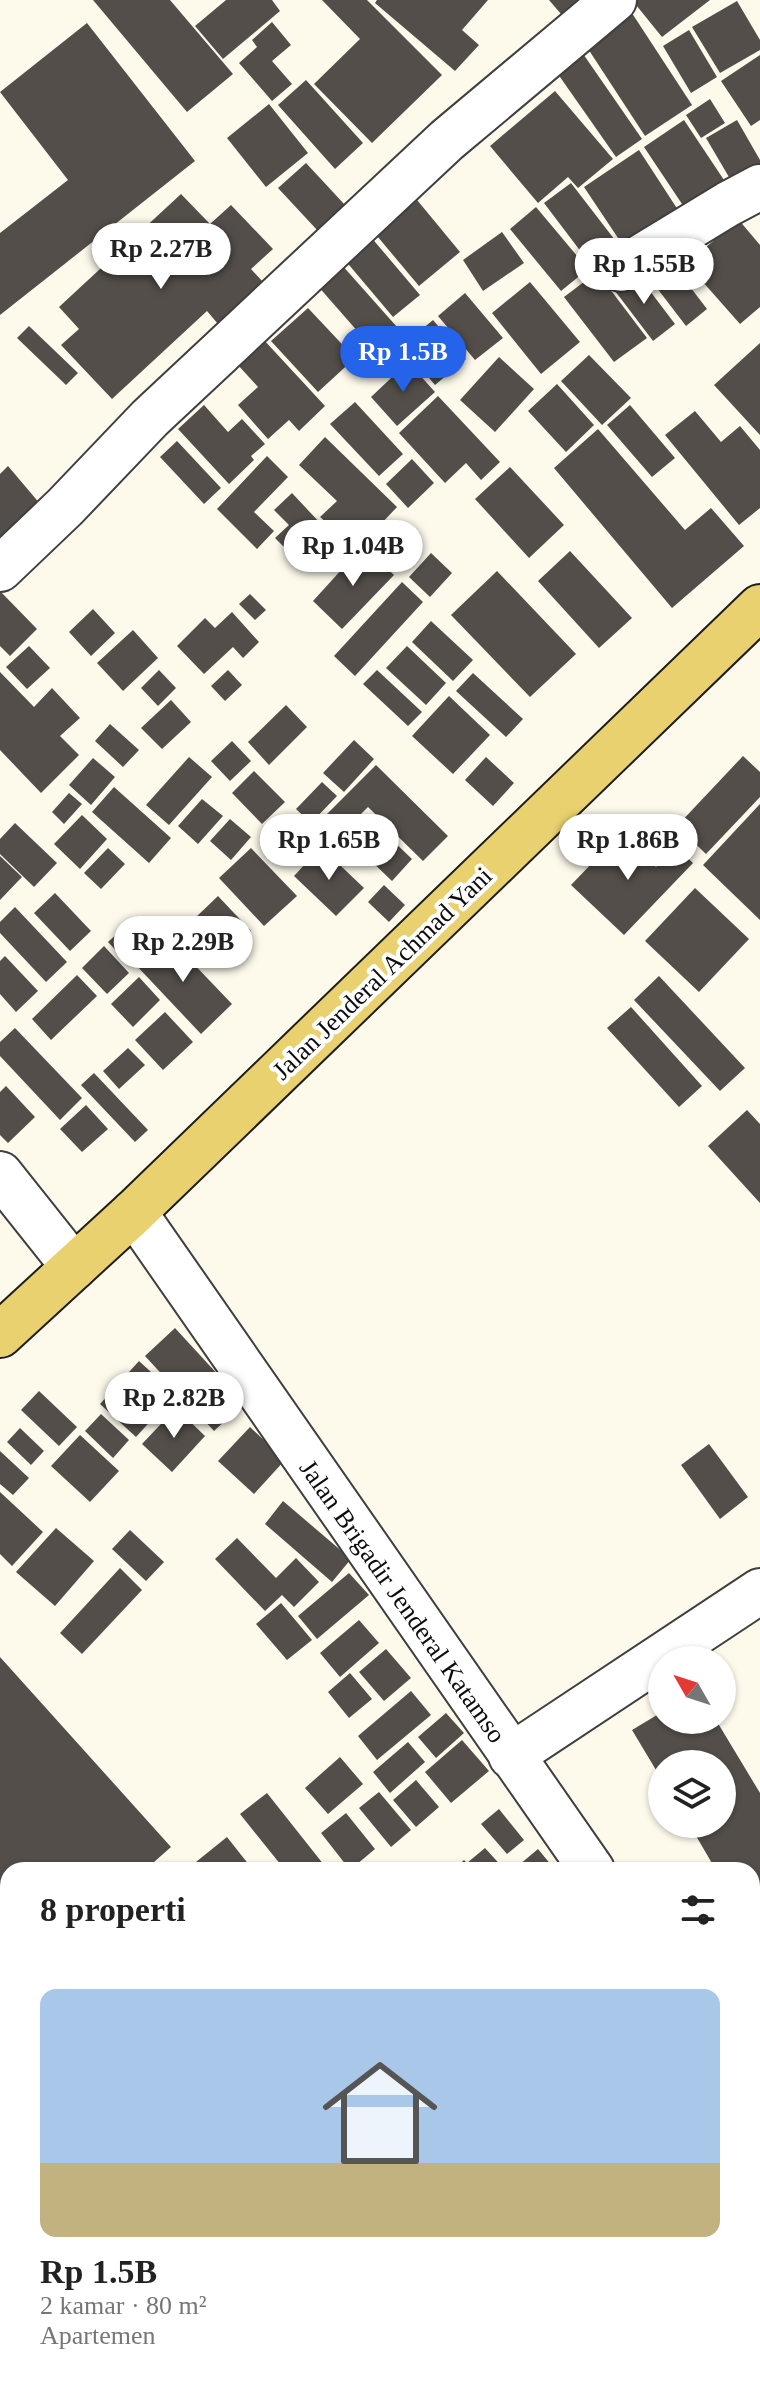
<!DOCTYPE html>
<html lang="id">
<head>
<meta charset="utf-8">
<style>
	body { margin:0; font-family:Georgia,serif; background:#f6f6f6; color:#222; height:100vh; display:flex; flex-direction:column; font-size:30px; white-space:nowrap }
	* { box-sizing:border-box; margin:0 }
	p { font-size:26px; color:#767676 }
	.icon { flex:none; width:44px; height:44px; fill:none; stroke:currentColor; stroke-width:2; stroke-linecap:round; stroke-linejoin:round }
	.map { position:relative; flex:1; overflow:hidden }
	.drawer { position:absolute; left:0px; top:1862px; width:760px; height:538px; display:flex; flex-direction:column; background:#fff; border-radius:24px 24px 0 0; box-shadow:0 2px 6px #0004 }
	.drawer>* { flex:none }
	.needle { width:52px; rotate:309deg }
	.tools { position:absolute; left:648px; top:1646px; display:grid; gap:16px }
	.tools a { display:grid; place-items:center; width:88px; height:88px; border-radius:50%; background:#fff; box-shadow:0 2px 6px #0004; font-size:40px }
	.price { position:absolute; translate:-50% -68px; padding:0 18px; border-radius:28px; background:#fff; color:#222; font-size:26px; line-height:52px; filter:drop-shadow(0 2px 4px #0008) }
	.price::after { content:''; position:absolute; left:50%; top:48px; width:24px; height:18px; margin-left:-12px; background:inherit; clip-path:polygon(0 0,100% 0,50% 100%) }
	.price.current { background:#2563eb; color:#fff }
	ul { padding:0; list-style:none }
	li { display:grid; align-content:center; gap:16px; height:424px; padding:0 40px }
	li+li { border-top:2px solid #e0e0e0 }
	li span { display:grid; place-items:center; height:248px; border-radius:16px; color:#555 }
	li>.icon { margin-inline-start:auto }
	span .icon { width:144px; height:144px; fill:#fffc; stroke-width:1 }
	li b { font-size:34px }
	h2 { display:flex; justify-content:space-between; align-items:center; height:96px; padding:0 40px; font-size:34px }
	.map>svg:first-child { display:block }
	.building { fill:#534e49 }
	.lines { fill:none; stroke-linecap:round; stroke-linejoin:round }
	.minor-casing { stroke:#3f3f3f; stroke-width:48 }
	.major-casing { stroke:#1d1d1d; stroke-width:48 }
	.minor { stroke:#fff; stroke-width:44 }
	.major { stroke:#ead16f; stroke-width:44 }
	.labels { text-anchor:middle; stroke-width:8; stroke-linejoin:round; paint-order:stroke }
	.street-label { font-size:26px; fill:#0c0c0c; stroke:#fff }
</style>
</head>
<body>
<div class="map">
<svg width="760" height="2399" viewBox="0 0 760 2399">
	<rect width="100%" height="100%" fill="#fdfaec"/>
	<g class="building">
		<path d="M93,0H170L233,74L187,112Z"/>
		<path d="M226,0H272L280,11L223,59L195,26Z"/>
		<path d="M322,0H367L442,75L372,143L314,84L360,39Z"/>
		<path d="M377,0H488L462,30L479,45L455,71L375,3Z"/>
		<path d="M549,0H592L567,21Z"/>
		<path d="M632,0H710L662,37Z"/>
		<path d="M737,1L760,40V50L720,73L692,27Z"/>
		<path d="M626,4L692,105L645,136L579,35Z"/>
		<path d="M272,22L291,45L272,61L292,84L272,101L239,63L257,47L252,40Z"/>
		<path d="M87,23L195,161L0,315V233L68,180L0,92Z"/>
		<path d="M689,30L717,77L691,93L663,46Z"/>
		<path d="M579,48L642,139L616,157L553,67Z"/>
		<path d="M760,55V120L751,126L721,81Z"/>
		<path d="M306,80L363,143L335,169L278,105Z"/>
		<path d="M555,91L613,159L578,188L568,177L538,203L490,146Z"/>
		<path d="M710,99L725,123L701,138L686,115Z"/>
		<path d="M269,104L308,153L266,187L227,138Z"/>
		<path d="M684,120L728,186L688,213L644,147Z"/>
		<path d="M737,120L760,160V175L736,189L706,138Z"/>
		<path d="M639,150L680,213L626,250L584,187Z"/>
		<path d="M306,163L345,205L318,231L278,188Z"/>
		<path d="M571,183L618,244L591,265L544,203Z"/>
		<path d="M408,189L460,252L419,286L367,224Z"/>
		<path d="M181,194L210,224L231,205L273,249L251,269L263,282L218,324L207,311L112,399L61,345L79,329L59,307Z"/>
		<path d="M536,207L588,269L561,291L510,229Z"/>
		<path d="M738,219L760,245V307L740,324L687,264Z"/>
		<path d="M502,232L524,263L483,291L463,260Z"/>
		<path d="M370,236L420,295L393,317L344,259Z"/>
		<path d="M668,258L707,309L686,326L647,275Z"/>
		<path d="M341,264L397,327L373,349L317,285Z"/>
		<path d="M634,270L675,324L653,341L612,287Z"/>
		<path d="M597,272L647,338L614,362L564,297Z"/>
		<path d="M530,282L580,342L541,374L492,313Z"/>
		<path d="M465,293L503,338L475,360L438,316Z"/>
		<path d="M308,308L355,358L318,392L271,341Z"/>
		<path d="M433,320L466,359L435,385L402,346Z"/>
		<path d="M29,326L78,373L66,385L17,338Z"/>
		<path d="M263,339L325,406L299,431L289,420L268,439L238,405L258,387L237,364Z"/>
		<path d="M760,343V435L714,385Z"/>
		<path d="M589,355L631,398L602,425L561,381Z"/>
		<path d="M499,357L534,389L495,432L460,400Z"/>
		<path d="M408,362L435,392L397,426L371,397Z"/>
		<path d="M557,384L594,425L566,452L528,411Z"/>
		<path d="M438,396L500,462L481,480L466,463L445,483L399,433Z"/>
		<path d="M355,402L403,454L379,476L330,424Z"/>
		<path d="M204,405L228,432L242,419L265,444L251,456L254,460L229,484L178,429Z"/>
		<path d="M630,405L675,458L652,477L607,425Z"/>
		<path d="M695,411L721,442L740,426L760,450V508L739,525L665,435Z"/>
		<path d="M598,429L685,530L711,508L744,546L672,608L554,468Z"/>
		<path d="M325,437L397,507L345,562L316,534L327,523L320,517L337,501L299,465Z"/>
		<path d="M177,441L221,488L204,504L160,457Z"/>
		<path d="M267,456L288,477L254,512L274,531L257,549L217,509Z"/>
		<path d="M412,459L434,483L408,508L386,484Z"/>
		<path d="M8,466L41,505L2,538L0,536V474Z"/>
		<path d="M510,467L564,525L529,558L475,499Z"/>
		<path d="M292,493L321,524L290,553L275,538L289,525L274,510Z"/>
		<path d="M363,546L394,575L342,629L313,601Z"/>
		<path d="M570,551L632,618L599,648L538,581Z"/>
		<path d="M431,553L452,573L430,597L409,577Z"/>
		<path d="M497,571L576,654L530,697L451,615Z"/>
		<path d="M402,582L423,602L355,676L334,656Z"/>
		<path d="M0,591L37,629L10,656L0,646Z"/>
		<path d="M250,594L266,610L255,620L239,604Z"/>
		<path d="M93,609L115,633L91,656L69,632Z"/>
		<path d="M232,612L259,642L243,658L233,647L204,674L177,646L205,618L215,628Z"/>
		<path d="M431,621L473,660L453,681L412,642Z"/>
		<path d="M133,630L158,658L123,691L97,663Z"/>
		<path d="M29,646L50,668L27,689L6,667Z"/>
		<path d="M407,646L446,683L426,705L386,668Z"/>
		<path d="M159,670L176,688L158,706L141,688Z"/>
		<path d="M228,670L242,685L225,701L211,686Z"/>
		<path d="M377,670L422,712L408,726L363,684Z"/>
		<path d="M0,672L34,707L52,688L80,718L60,736L79,755L41,793L0,750Z"/>
		<path d="M473,673L523,719L506,737L456,691Z"/>
		<path d="M449,696L490,735L453,774L412,736Z"/>
		<path d="M171,700L191,722L162,749L141,728Z"/>
		<path d="M286,705L307,727L269,765L248,742Z"/>
		<path d="M110,724L139,750L123,767L95,741Z"/>
		<path d="M354,740L374,759L344,792L323,773Z"/>
		<path d="M232,741L251,761L230,781L211,761Z"/>
		<path d="M743,756L760,772V797L706,854L677,826Z"/>
		<path d="M189,757L212,777L169,825L146,805Z"/>
		<path d="M486,757L514,783L493,806L465,780Z"/>
		<path d="M93,758L115,777L91,805L69,785Z"/>
		<path d="M376,765L448,836L423,861L368,807L343,832L326,815Z"/>
		<path d="M254,771L285,802L262,824L232,793Z"/>
		<path d="M322,782L337,796L311,823L296,809Z"/>
		<path d="M114,787L171,838L149,863L92,812Z"/>
		<path d="M69,793L82,804L64,824L52,812Z"/>
		<path d="M202,799L223,816L198,844L178,826Z"/>
		<path d="M760,804V920L703,865Z"/>
		<path d="M82,815L107,839L80,869L54,844Z"/>
		<path d="M367,816L412,859L392,881L347,838Z"/>
		<path d="M230,819L251,837L231,860L210,841Z"/>
		<path d="M15,823L57,863L34,887L0,854V839Z"/>
		<path d="M621,833L656,867L676,847L693,863L624,935L571,885Z"/>
		<path d="M321,847L364,888L336,916L294,876Z"/>
		<path d="M108,848L125,864L101,889L84,873Z"/>
		<path d="M251,848L297,896L264,926L219,878Z"/>
		<path d="M0,856L22,877L0,900Z"/>
		<path d="M384,885L405,905L389,922L368,902Z"/>
		<path d="M695,888L749,939L699,992L645,941Z"/>
		<path d="M55,893L91,931L70,951L34,913Z"/>
		<path d="M218,896L251,931L227,955L193,920Z"/>
		<path d="M15,907L67,962L46,982L0,933V922Z"/>
		<path d="M131,921L150,940L127,962L108,942Z"/>
		<path d="M165,934L232,1004L201,1034L134,963Z"/>
		<path d="M104,946L129,973L107,994L82,968Z"/>
		<path d="M5,956L38,991L16,1012L0,994V961Z"/>
		<path d="M77,975L97,996L51,1040L32,1019Z"/>
		<path d="M659,976L745,1068L720,1091L634,1000Z"/>
		<path d="M139,977L160,1000L133,1027L111,1004Z"/>
		<path d="M631,1007L702,1086L679,1107L607,1028Z"/>
		<path d="M165,1012L193,1042L163,1070L135,1040Z"/>
		<path d="M15,1028L82,1098L60,1120L0,1056V1042Z"/>
		<path d="M128,1048L145,1065L119,1089L103,1071Z"/>
		<path d="M94,1073L148,1130L135,1142L81,1085Z"/>
		<path d="M6,1086L35,1117L8,1143L0,1135V1092Z"/>
		<path d="M86,1105L108,1129L82,1152L60,1129Z"/>
		<path d="M747,1110L760,1124V1203L708,1146Z"/>
		<path d="M175,1328L244,1403L214,1431L145,1356Z"/>
		<path d="M139,1361L175,1394L136,1437L100,1404Z"/>
		<path d="M39,1391L77,1427L59,1446L21,1410Z"/>
		<path d="M176,1408L205,1436L172,1472L142,1444Z"/>
		<path d="M101,1414L129,1440L113,1458L85,1431Z"/>
		<path d="M250,1427L285,1460L254,1494L218,1461Z"/>
		<path d="M20,1428L44,1451L31,1465L7,1442Z"/>
		<path d="M80,1435L119,1471L90,1502L51,1466Z"/>
		<path d="M709,1444L748,1497L720,1519L681,1465Z"/>
		<path d="M0,1451L29,1478L13,1495L0,1484Z"/>
		<path d="M0,1492L43,1532L12,1566L0,1554Z"/>
		<path d="M283,1501L351,1559L332,1582L265,1524Z"/>
		<path d="M56,1528L94,1561L55,1606L16,1572Z"/>
		<path d="M130,1530L164,1562L146,1581L112,1549Z"/>
		<path d="M237,1538L276,1578L296,1558L319,1582L294,1607L282,1595L265,1611L215,1559Z"/>
		<path d="M120,1568L142,1590L82,1654L60,1633Z"/>
		<path d="M349,1573L369,1595L317,1639L298,1616Z"/>
		<path d="M281,1603L312,1640L287,1660L256,1624Z"/>
		<path d="M359,1620L379,1643L340,1677L320,1653Z"/>
		<path d="M386,1649L411,1678L384,1701L359,1672Z"/>
		<path d="M0,1657L171,1847L145,1870H8V1969L0,1960Z"/>
		<path d="M350,1673L372,1699L349,1718L328,1692Z"/>
		<path d="M411,1691L431,1715L377,1760L358,1736Z"/>
		<path d="M662,1712V1720H716L760,1793V1909L752,1914V1870H716L689,1824H722V1764H662V1780L632,1730Z"/>
		<path d="M446,1713L464,1733L436,1758L418,1737Z"/>
		<path d="M462,1740L489,1771L451,1803L425,1772Z"/>
		<path d="M408,1742L425,1762L390,1793L373,1772Z"/>
		<path d="M340,1757L363,1784L328,1814L305,1788Z"/>
		<path d="M416,1780L439,1807L416,1827L393,1800Z"/>
		<path d="M379,1792L411,1830L391,1847L359,1808Z"/>
		<path d="M267,1793L328,1870H285L240,1814Z"/>
		<path d="M499,1809L524,1840L507,1854L481,1824Z"/>
		<path d="M346,1813L375,1849L350,1870L321,1833Z"/>
		<path d="M227,1837L253,1870H186Z"/>
		<path d="M485,1848L505,1870H453L464,1860L467,1863Z"/>
		<path d="M538,1849L552,1866L548,1870H513Z"/>
		<path d="M760,2009V2033L752,2023V2015Z"/>
		<path d="M8,2093V2141L0,2149V2100Z"/>
		<path d="M0,2180L8,2187V2236L0,2245Z"/>
		<path d="M8,2254V2285L0,2278V2263Z"/>
		<path d="M0,2286L8,2293V2336L0,2329Z"/>
		<path d="M760,2307V2399H590L586,2392H752V2312Z"/>
		<path d="M8,2356V2392H19L13,2399H3L0,2396V2365Z"/>
		<path d="M30,2392H79L82,2394L78,2399H24Z"/>
		<path d="M106,2392H181L183,2396L179,2399H97Z"/>
		<path d="M446,2392H512L517,2399H451Z"/>
		<path d="M516,2392H576L581,2399H521Z"/>
	</g>
	<g class="lines">
		<defs>
			<g id="minor">
				<path d="M621,269L728,204L760,187"/>
				<path d="M0,569L65,507L150,418L447,140L614,0"/>
				<path d="M0,1174L74,1267"/>
				<path d="M134,1212L592,1870"/>
				<path d="M511,1756L760,1591"/>
				<path d="M752,1985L760,1979"/>
				<path d="M752,2106L760,2120"/>
				<path d="M227,2399L237,2392"/>
			</g>
			<path id="major" d="M0,1335L134,1212L760,607"/>
		</defs>
		<use href="#minor" class="minor-casing"/>
		<use href="#major" class="major-casing"/>
		<use href="#minor" class="minor"/>
		<use href="#major" class="major"/>
	</g>
	<g class="labels">
		<g class="street-label">
			<text transform="translate(382 973) rotate(-44)" y="9">Jalan Jenderal Achmad Yani</text>
			<text transform="translate(403 1601) rotate(55)" y="9">Jalan Brigadir Jenderal Katamso</text>
		</g>
	</g>
</svg>
<div class="tools">
<a><svg class="needle" viewBox="-14 -14 28 28"><path d="M0-13l5 13h-10z" fill="#e53935"/><path d="M0 13l5-13h-10z" fill="#767676"/></svg></a>
<a><svg class="icon" aria-label="layers" viewBox="0 0 24 24"><path d="M12 4l9 5-9 5-9-5zM3 14l9 5 9-5"/></svg></a>
</div>
<b class="price" style="left:161px;top:291px">Rp 2.27B</b>
<b class="price" style="left:644px;top:306px">Rp 1.55B</b>
<b class="price current" style="left:403px;top:394px">Rp 1.5B</b>
<b class="price" style="left:353px;top:588px">Rp 1.04B</b>
<b class="price" style="left:329px;top:882px">Rp 1.65B</b>
<b class="price" style="left:628px;top:882px">Rp 1.86B</b>
<b class="price" style="left:183px;top:984px">Rp 2.29B</b>
<b class="price" style="left:174px;top:1440px">Rp 2.82B</b>
<section class="drawer">
<h2>8 properti<svg class="icon" aria-label="filters" viewBox="0 0 24 24"><path d="M4 7h16M4 17h16"/><circle cx="9" cy="7" r="2"/><circle cx="15" cy="17" r="2"/></svg></h2>
<ul>
<li><span style="background:linear-gradient(#a9c7e8 70%,#c2b280 0)"><svg class="icon" aria-label="home" viewBox="0 0 24 24"><path d="M3 11l9-7 9 7M6 9v11h12V9"/></svg></span><div><b>Rp 1.5B</b><p>2 kamar · 80 m²</p><p>Apartemen</p></div></li>
</ul>
</section>
</div>
</body>
</html>
